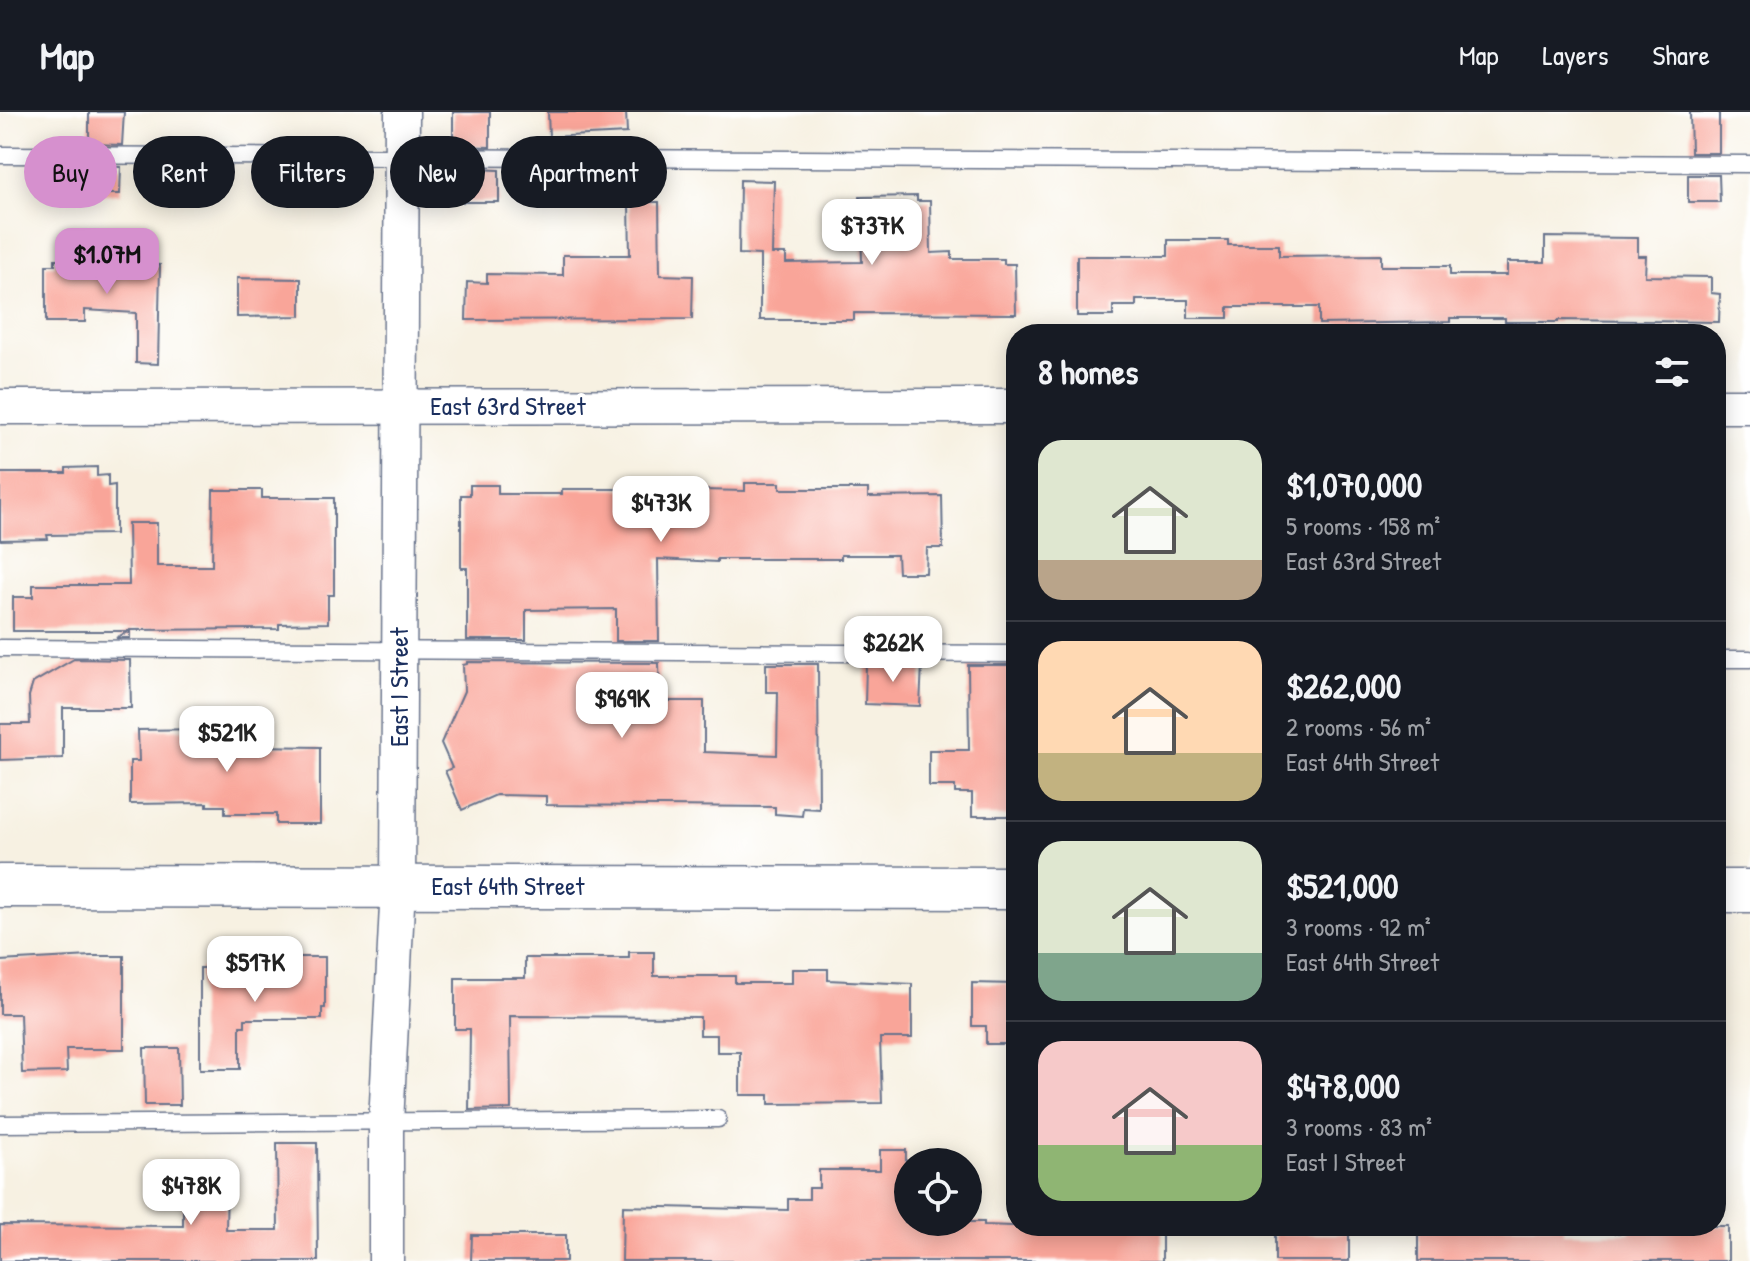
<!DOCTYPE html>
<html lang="en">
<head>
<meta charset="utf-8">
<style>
	body { margin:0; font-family:"Patrick Hand",sans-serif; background:#20242c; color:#f1f3f6; height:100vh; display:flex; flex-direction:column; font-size:30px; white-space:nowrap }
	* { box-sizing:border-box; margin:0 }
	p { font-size:26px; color:#9ea1a6 }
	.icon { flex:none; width:44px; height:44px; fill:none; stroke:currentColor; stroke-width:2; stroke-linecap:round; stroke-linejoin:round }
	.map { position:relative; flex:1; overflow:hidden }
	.details { position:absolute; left:1006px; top:212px; width:720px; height:912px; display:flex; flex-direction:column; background:#171b24; border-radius:32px; box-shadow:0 4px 20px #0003 }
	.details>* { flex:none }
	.top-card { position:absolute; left:24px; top:24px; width:760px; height:72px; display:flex; gap:16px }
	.controls { position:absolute; left:894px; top:1036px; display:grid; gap:16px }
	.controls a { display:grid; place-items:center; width:88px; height:88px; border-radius:50%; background:#171b24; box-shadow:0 4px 20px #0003; font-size:40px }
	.price { position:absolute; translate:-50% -68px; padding:0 18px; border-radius:16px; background:#fff; color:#222; font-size:26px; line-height:52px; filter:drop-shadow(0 2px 4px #0008) }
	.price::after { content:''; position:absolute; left:50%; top:48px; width:24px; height:18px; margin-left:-12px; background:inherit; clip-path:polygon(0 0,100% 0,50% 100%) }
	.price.current { background:#d690ce; color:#111 }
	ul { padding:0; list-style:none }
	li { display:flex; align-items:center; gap:24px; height:200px; padding:0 32px }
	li+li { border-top:2px solid #363941 }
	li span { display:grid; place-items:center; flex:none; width:224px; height:160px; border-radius:24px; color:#555 }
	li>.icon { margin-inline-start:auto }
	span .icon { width:96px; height:96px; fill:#fffc; stroke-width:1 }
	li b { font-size:34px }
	h2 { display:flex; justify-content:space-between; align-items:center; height:96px; padding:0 32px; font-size:34px }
	.tag { padding:0 28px; border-radius:36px; background:#171b24; box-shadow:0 4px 20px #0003; font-size:28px; line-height:72px }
	.tag.current { background:#d690ce; color:#111 }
	header { display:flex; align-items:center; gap:48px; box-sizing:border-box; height:112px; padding:0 40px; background:#171b24; border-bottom:2px solid #363941 }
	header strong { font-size:38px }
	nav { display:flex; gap:44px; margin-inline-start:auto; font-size:28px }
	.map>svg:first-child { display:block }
	.building { fill:#f9a599 }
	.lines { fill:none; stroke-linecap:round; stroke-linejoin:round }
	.service-casing { stroke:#68738c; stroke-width:19 }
	.minor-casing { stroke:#68738c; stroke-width:37 }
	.tertiary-casing { stroke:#68738c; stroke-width:45 }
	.service { stroke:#fff; stroke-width:16 }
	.minor { stroke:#fff; stroke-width:34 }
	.tertiary { stroke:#fff; stroke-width:42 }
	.labels { text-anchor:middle; stroke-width:8; stroke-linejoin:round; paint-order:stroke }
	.street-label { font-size:26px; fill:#1b2f5e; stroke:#fff }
</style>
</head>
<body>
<header>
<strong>Map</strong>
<nav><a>Map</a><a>Layers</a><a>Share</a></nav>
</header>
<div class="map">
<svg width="1750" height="1149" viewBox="0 0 1750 1149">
	<rect width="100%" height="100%" fill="#fff"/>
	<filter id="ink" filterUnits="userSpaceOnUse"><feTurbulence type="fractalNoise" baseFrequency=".0125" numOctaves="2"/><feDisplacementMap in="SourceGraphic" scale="16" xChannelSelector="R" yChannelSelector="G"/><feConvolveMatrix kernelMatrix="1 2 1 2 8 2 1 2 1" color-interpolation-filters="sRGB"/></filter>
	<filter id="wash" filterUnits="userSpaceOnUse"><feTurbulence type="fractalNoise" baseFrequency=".006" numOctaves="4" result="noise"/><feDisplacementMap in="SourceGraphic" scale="32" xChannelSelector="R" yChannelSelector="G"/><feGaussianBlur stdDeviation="1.8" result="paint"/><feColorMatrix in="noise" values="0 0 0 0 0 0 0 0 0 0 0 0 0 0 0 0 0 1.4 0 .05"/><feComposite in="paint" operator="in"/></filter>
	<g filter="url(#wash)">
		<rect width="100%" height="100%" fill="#f7f1e2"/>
		<g id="blocks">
			<g class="building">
				<path d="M89,0H124L122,33L89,32Z"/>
				<path d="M453,0H490V35L453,34Z"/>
				<path d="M548,0H626L627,21L549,25Z"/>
				<path d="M1690,0H1719V41H1691Z"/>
				<path d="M89,54L121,55L120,82H89Z"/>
				<path d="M453,56L499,58V90H453Z"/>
				<path d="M337,59L338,91L291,90L290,64L301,63V60Z"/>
				<path d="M601,61H649V90H659L660,163L693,164L692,207L466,208L467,170L487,171V162L563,163V143H630L629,92H601Z"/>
				<path d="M1688,63H1719L1720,90H1688Z"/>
				<path d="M740,68L774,69L772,142H786V151L862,150L860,85L917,84V89H930L931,141L952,140V147H1004V152H1015L1016,202L854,201V208H760V143L739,142Z"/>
				<path d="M1545,125L1638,126V144H1646L1645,164L1711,165V181L1720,182L1719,210L1558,208V210H1505V206H1450V210L1319,212V195H1228V206H1188V188H1136V194H1113V204H1077V144H1168V128H1228V133H1279V144L1381,143V154H1450V163H1507V150H1545Z"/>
				<path d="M63,144H106V151L160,153L158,252L136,251V201L85,198V210H46V153H55V147H63Z"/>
				<path d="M237,166L301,167V204L237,205Z"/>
				<path d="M97,355V364L108,363V374L115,373V422L47,423L48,427L0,428V361H66V356Z"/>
				<path d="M622,370H658V377L745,379V371H780V377H868V385L942,384L943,436H927L926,461H898L897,443H841V447H717V450L658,447L659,529H616V497L526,498V528H467V456H461V383H470V373H498V382H562V377H622Z"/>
				<path d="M213,378H262V386H334V483H328V511L279,512V517L130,518V526H116L129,519H13V485H33V473H129L128,411H157V454H212Z"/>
				<path d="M74,547L130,548L131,596H63V646L0,648V612H30L29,584L33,571Z"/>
				<path d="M467,550L659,551L660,589H704V640L777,643L778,580H766V552H818L819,697L803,696L802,704L775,702V695L546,693V684L496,683L462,698L445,659L452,656L441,631L464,579L463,553L467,552Z"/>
				<path d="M866,552H922L920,594L865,592Z"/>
				<path d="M968,553H1016V704H972V681H955V674H929V638H969Z"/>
				<path d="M206,614H234V620H254V634L320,635V712H276V702H225V694H207V691L130,692V649H139L138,618L206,617Z"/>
				<path d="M629,840H654V864H735V871H792V857H828V868L912,872V926H880L882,991L769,992V983H740V940H717V923H700V905L510,904L511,997L469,998L470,917H455V866H525V846H629Z"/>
				<path d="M91,844H124V937H66L67,960L22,961L20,902H0V849Z"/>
				<path d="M288,845H325V896H322V907H245V914H240V957H200V856H288Z"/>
				<path d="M972,871L1016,872V932H986V914H972Z"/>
				<path d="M144,936H179L180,993H145Z"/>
				<path d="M277,1031H317L318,1149H0V1113L183,1114V1072H227L226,1118H278Z"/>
				<path d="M880,1038H906L905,1110H984V1113L1107,1117V1114H1162V1149H622L623,1094L788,1098V1087H809V1076H819V1058H880Z"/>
				<path d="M1418,1114H1563V1121H1630V1114H1728V1149H1418Z"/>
				<rect x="1275" y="1122" width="74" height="27"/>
				<path d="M472,1123H566V1149H471Z"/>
			</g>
		</g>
	</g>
	<g filter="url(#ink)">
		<use href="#blocks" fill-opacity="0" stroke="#68738c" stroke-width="2"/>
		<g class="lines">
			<defs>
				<g id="service">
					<path d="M0,43L1750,52"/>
					<path d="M0,536L1016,542"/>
					<path d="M1716,547H1750"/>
					<path d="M0,1012L718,1007"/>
				</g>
				<g id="minor">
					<path d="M1716,294H1750"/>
					<path d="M0,295L1016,294"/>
					<path d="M386,1149V1011L398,774L402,0"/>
				</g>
				<g id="tertiary">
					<path d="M0,774L1016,776"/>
					<path d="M1716,779H1750"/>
				</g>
			</defs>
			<use href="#service" class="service-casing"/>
			<use href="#minor" class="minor-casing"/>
			<use href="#tertiary" class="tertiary-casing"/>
			<use href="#service" class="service"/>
			<use href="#minor" class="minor"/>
			<use href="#tertiary" class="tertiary"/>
		</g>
	</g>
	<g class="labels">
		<g class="street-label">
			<text x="508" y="303">East 63rd Street</text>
			<text transform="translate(399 575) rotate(-90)" y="9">East I Street</text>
			<text x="508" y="783">East 64th Street</text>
		</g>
	</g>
</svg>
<div class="controls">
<a><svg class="icon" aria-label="locate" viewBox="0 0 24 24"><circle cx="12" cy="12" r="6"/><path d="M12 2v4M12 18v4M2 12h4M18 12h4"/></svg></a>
</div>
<b class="price" style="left:872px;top:155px">$737K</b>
<b class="price current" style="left:107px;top:184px">$1.07M</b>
<b class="price" style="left:661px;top:432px">$473K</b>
<b class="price" style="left:893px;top:572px">$262K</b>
<b class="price" style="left:622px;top:628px">$969K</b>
<b class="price" style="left:227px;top:662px">$521K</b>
<b class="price" style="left:255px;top:892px">$517K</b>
<b class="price" style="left:191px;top:1115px">$478K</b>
<div class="top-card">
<a class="tag current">Buy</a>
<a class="tag">Rent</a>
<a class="tag">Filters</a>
<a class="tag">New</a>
<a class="tag">Apartment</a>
</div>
<section class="details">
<h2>8 homes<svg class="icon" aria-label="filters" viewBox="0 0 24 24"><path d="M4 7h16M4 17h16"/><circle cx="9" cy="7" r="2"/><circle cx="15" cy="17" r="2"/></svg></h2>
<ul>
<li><span style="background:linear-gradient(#dfe7d0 75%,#b9a48a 0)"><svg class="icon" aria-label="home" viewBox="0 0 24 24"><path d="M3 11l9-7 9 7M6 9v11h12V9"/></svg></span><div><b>$1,070,000</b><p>5 rooms · 158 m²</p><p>East 63rd Street</p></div></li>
<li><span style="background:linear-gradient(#ffd9b3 70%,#c2b280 0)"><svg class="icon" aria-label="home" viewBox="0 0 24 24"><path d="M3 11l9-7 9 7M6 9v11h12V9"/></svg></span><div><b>$262,000</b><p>2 rooms · 56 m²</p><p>East 64th Street</p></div></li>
<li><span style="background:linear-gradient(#dfe7d0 70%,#7fa58c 0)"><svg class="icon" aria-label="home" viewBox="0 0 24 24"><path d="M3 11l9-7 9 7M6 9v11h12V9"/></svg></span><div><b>$521,000</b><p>3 rooms · 92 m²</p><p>East 64th Street</p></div></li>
<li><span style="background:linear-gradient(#f6c9c9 65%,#8fb573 0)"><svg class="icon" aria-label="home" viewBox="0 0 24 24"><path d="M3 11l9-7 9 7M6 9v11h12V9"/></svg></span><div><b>$478,000</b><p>3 rooms · 83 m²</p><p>East I Street</p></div></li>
</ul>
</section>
</div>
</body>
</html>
